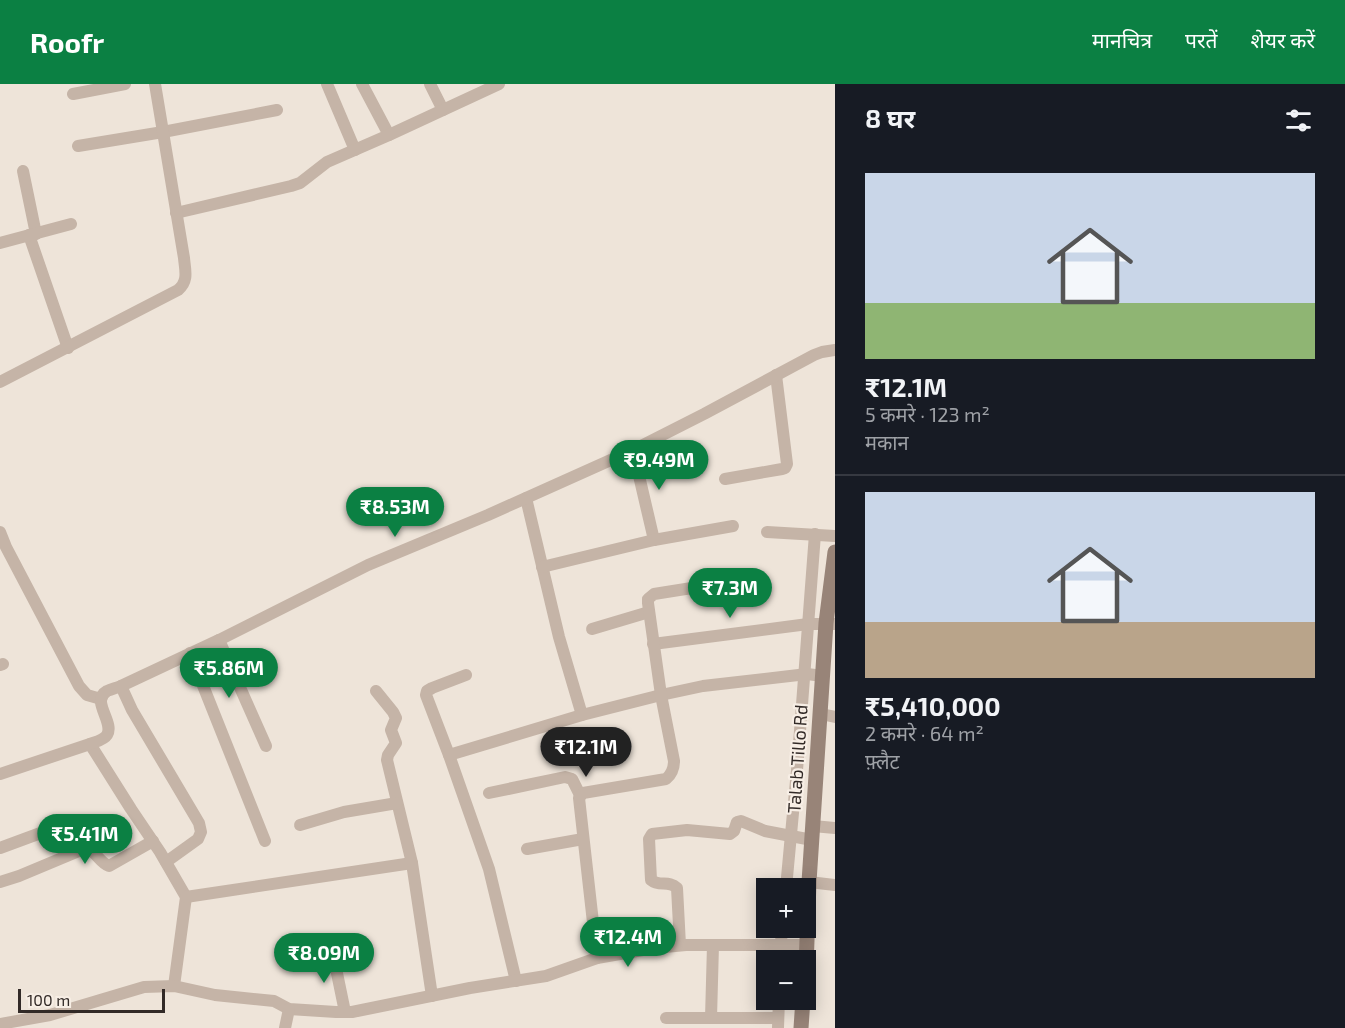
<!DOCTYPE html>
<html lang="hi">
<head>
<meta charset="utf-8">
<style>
	body { margin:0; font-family:"Exo 2","Noto Sans Devanagari",sans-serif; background:#20242c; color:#f1f3f6; height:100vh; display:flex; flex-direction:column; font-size:22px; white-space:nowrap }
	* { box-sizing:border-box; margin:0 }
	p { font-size:20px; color:#9ea1a6 }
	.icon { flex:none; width:33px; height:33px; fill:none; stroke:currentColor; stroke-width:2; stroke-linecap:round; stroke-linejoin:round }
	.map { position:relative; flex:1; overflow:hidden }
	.side { display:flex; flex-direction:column; background:#171b24; width:510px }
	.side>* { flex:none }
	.buttons { position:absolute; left:756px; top:794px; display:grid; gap:12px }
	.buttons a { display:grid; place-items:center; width:60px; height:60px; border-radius:0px; background:#171b24; box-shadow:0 3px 15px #0003; font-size:30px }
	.scale { position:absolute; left:18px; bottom:15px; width:147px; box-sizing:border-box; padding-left:6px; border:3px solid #322a27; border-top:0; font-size:16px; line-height:21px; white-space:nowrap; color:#322a27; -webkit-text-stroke:4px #f7eee5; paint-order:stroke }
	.price { position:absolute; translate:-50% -51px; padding:0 14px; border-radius:21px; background:#0b8043; color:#fff; font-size:20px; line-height:39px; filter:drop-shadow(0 2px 3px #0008) }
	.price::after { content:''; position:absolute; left:50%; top:36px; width:18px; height:14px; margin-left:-9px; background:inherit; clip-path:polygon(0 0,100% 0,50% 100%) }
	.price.selected { background:#222; color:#fff }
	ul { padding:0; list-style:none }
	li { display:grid; align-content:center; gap:12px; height:318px; padding:0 30px }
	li+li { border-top:2px solid #363941 }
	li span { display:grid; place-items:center; height:186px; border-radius:0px; color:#555 }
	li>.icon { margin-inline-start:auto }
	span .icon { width:108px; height:108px; fill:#fffc; stroke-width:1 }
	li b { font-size:26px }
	h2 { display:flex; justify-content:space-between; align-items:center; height:72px; padding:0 30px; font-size:26px }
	header { display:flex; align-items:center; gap:36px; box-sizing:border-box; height:84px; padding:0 30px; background:#0b8043; color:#fff }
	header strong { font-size:28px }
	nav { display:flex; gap:33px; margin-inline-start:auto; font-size:21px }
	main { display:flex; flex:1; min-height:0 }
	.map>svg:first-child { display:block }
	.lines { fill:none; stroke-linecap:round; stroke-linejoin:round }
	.street { stroke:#c5b4a7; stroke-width:12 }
	.secondary { stroke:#988478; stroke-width:15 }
	.labels { text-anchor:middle; stroke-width:4.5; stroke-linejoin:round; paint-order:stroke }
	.street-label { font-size:18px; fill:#322a27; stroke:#f7eee5 }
</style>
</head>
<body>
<header>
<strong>Roofr</strong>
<nav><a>मानचित्र</a><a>परतें</a><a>शेयर करें</a></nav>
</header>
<main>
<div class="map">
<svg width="835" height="944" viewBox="0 0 835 944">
	<rect width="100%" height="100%" fill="#eee4d9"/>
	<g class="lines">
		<g class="street">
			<path d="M327,0L355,66"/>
			<path d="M362,0L389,51"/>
			<path d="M430,0L443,26"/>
			<path d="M73,10L125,0"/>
			<path d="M78,62L163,48L277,26"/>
			<path d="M23,87L36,150"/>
			<path d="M176,129L291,102L300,99L327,78L389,51L499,0"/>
			<path d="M29,151L68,264"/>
			<path d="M0,159L71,140"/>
			<path d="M0,298L178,206C189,197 185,186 184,174L155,0"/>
			<path d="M633,366L654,456"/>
			<path d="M725,395L782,385L785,384L787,380L776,291"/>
			<path d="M526,414L559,553L582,631"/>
			<path d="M0,448L6,463L79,602L87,611L101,615"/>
			<path d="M767,448L835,452"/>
			<path d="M542,483L654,456L733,442"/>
			<path d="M592,545L649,528"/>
			<path d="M219,556L266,662"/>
			<path d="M653,560L808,540H835"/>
			<path d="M190,569L265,757"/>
			<path d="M0,581L3,580"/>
			<path d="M466,591L432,604L427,607L426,611L449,671L489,785L516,897"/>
			<path d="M121,602L132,626L199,739L201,748L198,755L166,778"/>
			<path d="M376,607L393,628L396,634L391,646L396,659L388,671L387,676L412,779L432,912"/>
			<path d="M821,630L835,633"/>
			<path d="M90,660L131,725L160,768L186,813L174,902"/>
			<path d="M449,671L582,631L661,611L703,602L807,590L823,592"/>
			<path d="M0,690L90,660C95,658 104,656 107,651C115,638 90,617 107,607C111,605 116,604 121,602L219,556L368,481L488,431L633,366L704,330L814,271L822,268L835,266"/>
			<path d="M489,709L565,693L572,695L580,711"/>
			<path d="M300,741L344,728L397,719"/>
			<path d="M813,742L835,744"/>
			<path d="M0,764L73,737"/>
			<path d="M527,765L583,755"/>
			<path d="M0,798L19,792L86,764C96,767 99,778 109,782L153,757"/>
			<path d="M809,798L835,801"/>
			<path d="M786,804L797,686L815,450"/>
			<path d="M186,813L412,779"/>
			<path d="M680,861L677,804C669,796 659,803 651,796L649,755L652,750L687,746L730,750L734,747L737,738L741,737L765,747L812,756"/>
			<path d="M332,865L345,928"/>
			<path d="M597,874L579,714L583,709L666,695C672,690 674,684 674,677L661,611L648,519V515L654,510L742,496"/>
			<path d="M780,876L782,843"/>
			<path d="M666,934H778"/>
			<path d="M711,934L713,861"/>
			<path d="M0,940L50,931L144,903L174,902L215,911L274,917L289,925L336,928H352L470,904L546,892L597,874L654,864L686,861H807"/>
			<path d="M285,944L289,925"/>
			<path d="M778,944L779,915"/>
		</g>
		<g class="secondary">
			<path d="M806,885L809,798L826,539L835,468"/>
			<path d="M801,944L803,915"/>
		</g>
	</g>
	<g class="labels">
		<g class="street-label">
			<text transform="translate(798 675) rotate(-86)" y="6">Talab Tillo Rd</text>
		</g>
	</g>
</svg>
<div class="buttons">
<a>+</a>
<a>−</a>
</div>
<div class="scale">100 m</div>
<b class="price" style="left:659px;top:407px">₹9.49M</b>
<b class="price" style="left:395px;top:454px">₹8.53M</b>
<b class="price" style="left:730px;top:535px">₹7.3M</b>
<b class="price" style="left:229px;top:615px">₹5.86M</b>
<b class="price selected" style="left:586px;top:694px">₹12.1M</b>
<b class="price" style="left:85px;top:781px">₹5.41M</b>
<b class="price" style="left:628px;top:884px">₹12.4M</b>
<b class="price" style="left:324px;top:900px">₹8.09M</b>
</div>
<section class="side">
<h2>8 घर<svg class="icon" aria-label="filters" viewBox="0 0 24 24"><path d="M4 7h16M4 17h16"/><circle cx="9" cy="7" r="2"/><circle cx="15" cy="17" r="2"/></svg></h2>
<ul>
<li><span style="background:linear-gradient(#c9d6e8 70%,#8fb573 0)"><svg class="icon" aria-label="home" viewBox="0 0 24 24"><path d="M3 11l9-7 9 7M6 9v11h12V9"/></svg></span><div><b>₹12.1M</b><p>5 कमरे · 123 m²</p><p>मकान</p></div></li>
<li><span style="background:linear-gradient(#c9d6e8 70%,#b9a48a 0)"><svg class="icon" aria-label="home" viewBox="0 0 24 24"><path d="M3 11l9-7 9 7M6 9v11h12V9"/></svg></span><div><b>₹5,410,000</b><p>2 कमरे · 64 m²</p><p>फ़्लैट</p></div></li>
</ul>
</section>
</main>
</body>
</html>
